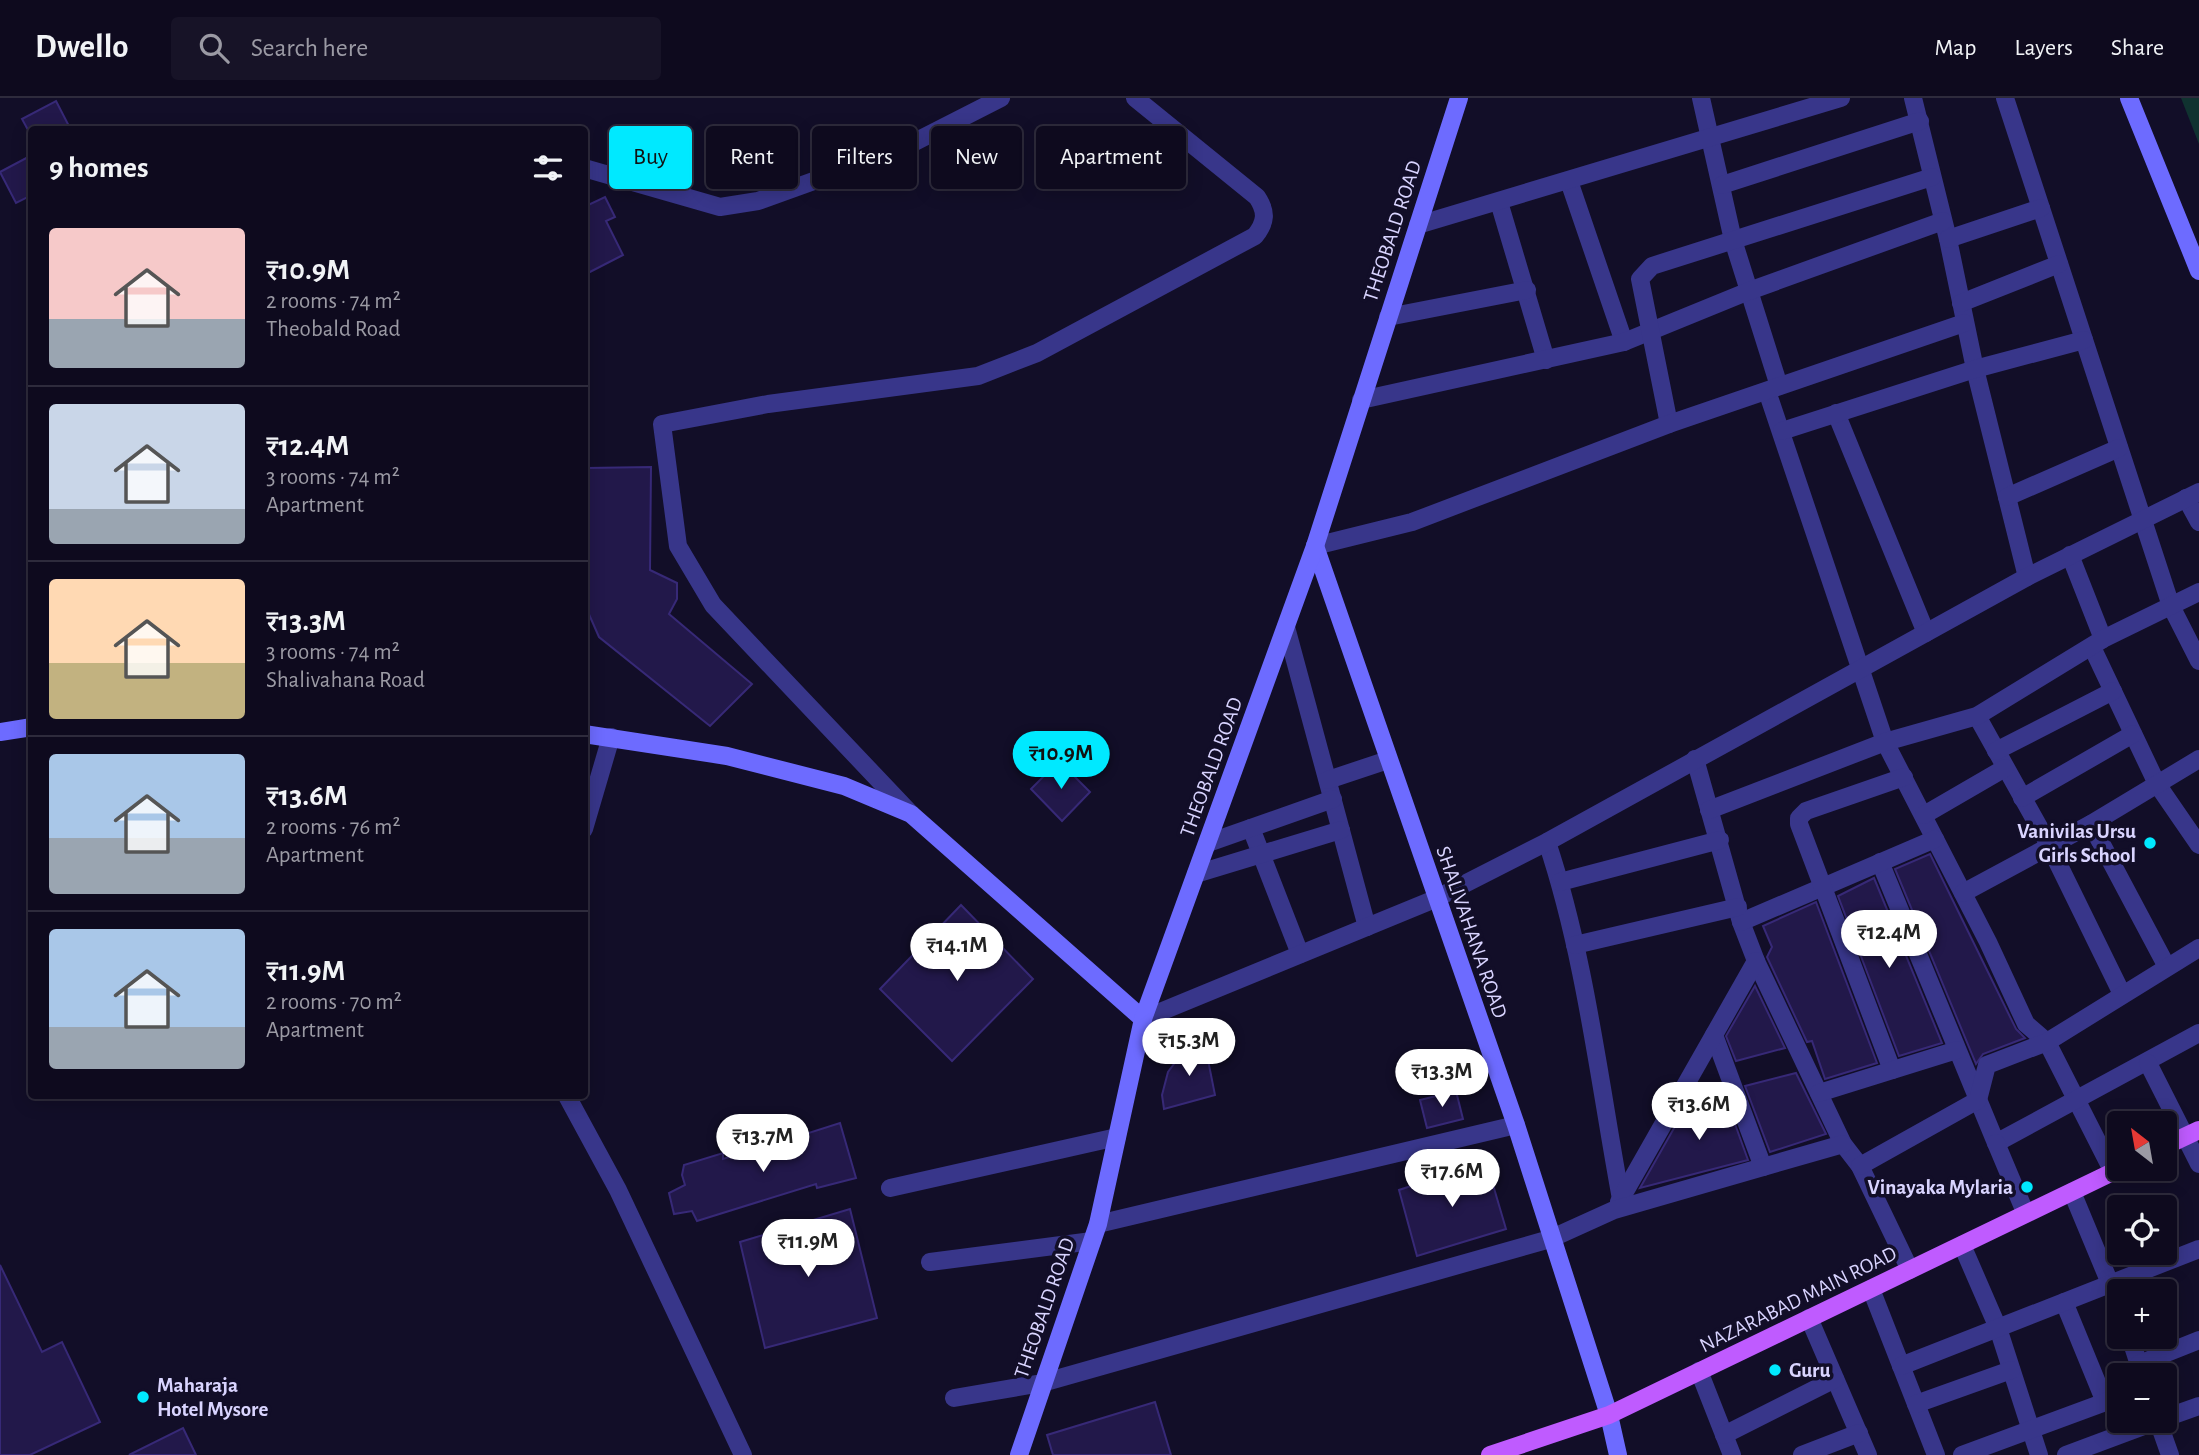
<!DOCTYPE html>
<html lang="en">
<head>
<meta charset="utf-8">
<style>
	body { margin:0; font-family:"Alegreya Sans",sans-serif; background:#171327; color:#f1f3f6; height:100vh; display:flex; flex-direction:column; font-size:26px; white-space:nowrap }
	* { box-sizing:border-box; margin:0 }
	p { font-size:23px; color:#9b9aa4 }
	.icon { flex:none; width:38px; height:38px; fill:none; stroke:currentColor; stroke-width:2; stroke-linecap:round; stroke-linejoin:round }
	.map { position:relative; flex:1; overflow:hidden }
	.sheet { position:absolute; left:28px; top:28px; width:560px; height:973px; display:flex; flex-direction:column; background:#0e0a1e; border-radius:7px; box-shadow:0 4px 18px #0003,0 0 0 2px #2e2b3c }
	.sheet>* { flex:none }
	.banner { position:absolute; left:609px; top:28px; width:665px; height:63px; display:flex; gap:14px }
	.needle { width:46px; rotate:329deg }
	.tools { position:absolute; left:2107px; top:1013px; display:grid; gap:14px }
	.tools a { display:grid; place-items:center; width:70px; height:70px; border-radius:7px; background:#0e0a1e; box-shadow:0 4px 18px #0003,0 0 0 2px #2e2b3c; font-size:35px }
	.price { position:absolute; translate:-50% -60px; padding:0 16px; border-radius:24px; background:#fff; color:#222; font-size:23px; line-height:46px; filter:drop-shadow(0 2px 4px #0008) }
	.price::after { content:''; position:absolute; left:50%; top:42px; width:21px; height:16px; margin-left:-10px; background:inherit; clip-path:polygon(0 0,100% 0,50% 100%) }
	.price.active { background:#00e9ff; color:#111 }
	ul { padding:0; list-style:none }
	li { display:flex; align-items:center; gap:21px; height:175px; padding:0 21px }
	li+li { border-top:2px solid #2e2b3c }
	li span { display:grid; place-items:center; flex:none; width:196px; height:140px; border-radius:7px; color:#555 }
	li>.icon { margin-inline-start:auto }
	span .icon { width:84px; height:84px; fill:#fffc; stroke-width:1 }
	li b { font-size:30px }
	h2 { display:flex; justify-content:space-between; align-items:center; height:84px; padding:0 21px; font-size:30px }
	.tag { padding:0 24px; border-radius:7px; background:#0e0a1e; box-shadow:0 4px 18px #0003,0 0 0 2px #2e2b3c; font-size:24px; line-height:63px }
	.tag.active { background:#00e9ff; color:#111 }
	header { display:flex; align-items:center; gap:42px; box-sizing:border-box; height:98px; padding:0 35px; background:#0e0a1e; border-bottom:2px solid #2e2b3c }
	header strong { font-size:33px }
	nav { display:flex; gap:38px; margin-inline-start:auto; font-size:24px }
	.search { width:490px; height:63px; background:#171327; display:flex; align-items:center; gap:18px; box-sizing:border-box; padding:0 24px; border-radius:7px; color:#9b9aa4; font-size:26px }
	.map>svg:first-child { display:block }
	.green { fill:#103230 }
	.building { fill:#22184a; stroke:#372977; stroke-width:2 }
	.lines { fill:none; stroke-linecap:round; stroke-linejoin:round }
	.street { stroke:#38368a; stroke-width:18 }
	.secondary { stroke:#6d6bff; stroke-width:18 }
	.primary { stroke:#bf5bff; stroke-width:18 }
	.poi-dot { fill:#00e9ff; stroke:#120e28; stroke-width:2.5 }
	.labels { text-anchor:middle; stroke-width:7; stroke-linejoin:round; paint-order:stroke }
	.street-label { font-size:21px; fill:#d9d4ff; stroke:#120e28 }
	.poi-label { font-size:21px; font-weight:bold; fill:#d9d4ff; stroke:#120e28; text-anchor:end }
</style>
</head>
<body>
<header>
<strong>Dwello</strong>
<div class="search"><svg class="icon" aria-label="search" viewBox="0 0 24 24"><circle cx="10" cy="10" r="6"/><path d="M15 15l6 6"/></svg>Search here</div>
<nav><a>Map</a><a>Layers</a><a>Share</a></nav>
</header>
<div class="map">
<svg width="2199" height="1357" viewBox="0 0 2199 1357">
	<rect width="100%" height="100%" fill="#120e28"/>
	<path class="green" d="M2181,0H2199V46Z"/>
	<g class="building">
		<path d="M56,3L71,32H28L22,21Z"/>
		<path d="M32,57V97L16,105L0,74Z"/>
		<path d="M605,99L615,119L606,123L623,157L584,177V109Z"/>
		<path d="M651,369L650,472L677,485V501L669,516L752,586L710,628L599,539L584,505L587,370Z"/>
		<path d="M1059,663L1090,694L1062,723L1031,691Z"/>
		<path d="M1930,756L2016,931L2025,940L1983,956L1976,966L1895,771Z"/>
		<path d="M1874,780L1942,945L1899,958L1838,798Z"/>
		<path d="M1816,804L1877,965L1825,981L1812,943L1807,944L1767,859L1772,849L1763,828Z"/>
		<path d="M961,807L1033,881L952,963L880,891Z"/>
		<path d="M1755,888L1785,950L1736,963L1726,938Z"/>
		<path d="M1204,942L1215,997L1164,1011L1162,997L1168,974L1183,954Z"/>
		<path d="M1796,975L1826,1036L1770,1054L1745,988Z"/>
		<path d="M1456,993L1463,1021L1427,1030L1420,1002Z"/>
		<path d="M1723,993L1748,1062L1640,1090L1690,1002Z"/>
		<path d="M840,1025L856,1080L817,1090L816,1086L697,1123L692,1113L674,1116L669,1095L685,1087L682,1077L684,1067L723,1055V1061L762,1049L763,1054L802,1044L799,1038Z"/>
		<path d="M1486,1063L1506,1131L1417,1158L1399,1092Z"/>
		<path d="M850,1111L877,1220L765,1250L740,1144Z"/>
		<path d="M0,1167L42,1254L62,1244L100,1324L30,1357H0Z"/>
		<path d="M1155,1304L1171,1357H1053L1047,1337Z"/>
		<path d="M183,1330L196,1357H129Z"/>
	</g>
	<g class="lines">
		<g class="street">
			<path d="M1701,0L1733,142L1779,288"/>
			<path d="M1913,0L1948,141L1975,271L2027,479"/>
			<path d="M2005,0L2171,508L2199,563"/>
			<path d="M584,70L720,109L758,103L897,53L1001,0"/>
			<path d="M1569,83L1624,244"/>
			<path d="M1722,87L1920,23"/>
			<path d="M1499,104L1546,262"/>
			<path d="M1418,127L1841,0"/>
			<path d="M1948,141L2041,110"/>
			<path d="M1961,205L2059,166"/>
			<path d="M1388,219L1527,192"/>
			<path d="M1767,293L1885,644L1988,844L2026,926L2047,944L2113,1074"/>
			<path d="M1361,302L1624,244L1749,193L1943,123"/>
			<path d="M1836,315L1926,535"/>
			<path d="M1669,326L1640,181L1652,168L1932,79"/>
			<path d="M1782,333L1975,271L2084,242"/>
			<path d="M2007,399L2119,350"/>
			<path d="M2186,400L2199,424"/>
			<path d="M1315,448L1412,424L1669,326L1964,225"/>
			<path d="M2070,457L2103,541"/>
			<path d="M1286,529L1367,829"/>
			<path d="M2092,549L2157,686L2199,747"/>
			<path d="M1977,618L2049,747L2122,896"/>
			<path d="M1996,653L2113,593"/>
			<path d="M1695,661L1741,824L1756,863L1843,1046L1860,1068L1910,1172"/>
			<path d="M1328,682L1388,662"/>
			<path d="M2022,700L2133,636"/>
			<path d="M1709,712L1885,644L1977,618L2103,541L2199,494"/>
			<path d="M911,716L713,507L678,448L662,326L768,306L978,278L1037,255L1255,138C1266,124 1267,114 1257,99L1135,0"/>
			<path d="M1924,717L2005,670"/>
			<path d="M2091,726L2167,869"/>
			<path d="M1251,730L1300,856"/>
			<path d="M584,731L611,639"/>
			<path d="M1547,744C1585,858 1599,982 1621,1101"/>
			<path d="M1208,745L1333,701"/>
			<path d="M1880,764L1996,1045L2199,935"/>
			<path d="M1196,776L1341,732"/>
			<path d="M1560,784L1720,742"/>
			<path d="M1963,795L2091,726L2199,661"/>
			<path d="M1741,824L1935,741"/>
			<path d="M1575,847L1738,809"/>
			<path d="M1143,921L1435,801L1547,744L2027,479L2199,394"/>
			<path d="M1714,937L1763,1069"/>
			<path d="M2148,965L2199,1066"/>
			<path d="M1892,972L1799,726V720L1806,713L1904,679"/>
			<path d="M1819,995L1957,952"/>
			<path d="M567,998L618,1092L743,1357"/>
			<path d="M1996,1045L2025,1114"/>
			<path d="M1860,1068L1978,1002L1987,967L2047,944L2199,850"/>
			<path d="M890,1090L1117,1039"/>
			<path d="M2072,1094L2119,1207"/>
			<path d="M1619,1104L1756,863"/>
			<path d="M1098,1126L1516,1027"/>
			<path d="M1962,1147L1998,1230L2039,1357"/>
			<path d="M930,1164L1092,1143"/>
			<path d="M1871,1191L1936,1357"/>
			<path d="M2064,1204L2105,1304"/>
			<path d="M1809,1220L1868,1357"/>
			<path d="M2130,1239L2142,1276"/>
			<path d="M2139,1266L2199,1242"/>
			<path d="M1901,1268L2199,1151"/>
			<path d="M1699,1273L1732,1357"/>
			<path d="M954,1300L1042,1285L1550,1141L1614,1112L1843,1046"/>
			<path d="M1916,1306L2011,1272"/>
			<path d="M2165,1320L2199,1308"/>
			<path d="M2158,1323L2170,1357"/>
			<path d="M1724,1337L1835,1281"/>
			<path d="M1802,1357L1859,1335"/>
			<path d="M1962,1357L2119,1299"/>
			<path d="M2066,1357L2157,1323"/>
		</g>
		<g class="secondary">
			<path d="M2129,0L2199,173"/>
			<path d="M1315,448L1516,1027L1609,1317L1618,1357"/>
			<path d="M0,634L32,629"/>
			<path d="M584,636L727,658L844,688L911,716L1143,921"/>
			<path d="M1019,1357L1098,1126L1143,921L1315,448L1459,0"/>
		</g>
		<g class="primary">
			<path d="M2165,1048L2199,1032"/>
			<path d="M1490,1357L1609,1317L2119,1071"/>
		</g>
	</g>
	<g class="poi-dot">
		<circle cx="2150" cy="745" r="7"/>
		<circle cx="2027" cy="1089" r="7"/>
		<circle cx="1775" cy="1272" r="7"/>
		<circle cx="143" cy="1299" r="7"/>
	</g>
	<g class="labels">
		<g class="street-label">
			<text transform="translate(1392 133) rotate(-72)" y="7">THEOBALD ROAD</text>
			<text transform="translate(1211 669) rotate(-70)" y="7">THEOBALD ROAD</text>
			<text transform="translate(1472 834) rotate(71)" y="7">SHALIVAHANA ROAD</text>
			<text transform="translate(1798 1201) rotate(-26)" y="7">NAZARABAD MAIN ROAD</text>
			<text transform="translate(1044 1210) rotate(-71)" y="7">THEOBALD ROAD</text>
		</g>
		<g class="poi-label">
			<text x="2136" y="740">Vanivilas Ursu<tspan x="2136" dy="24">Girls School</tspan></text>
			<text x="2013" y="1096">Vinayaka Mylaria</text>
			<text x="1789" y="1279" text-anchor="start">Guru</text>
			<text x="157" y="1294" text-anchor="start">Maharaja<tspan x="157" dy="24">Hotel Mysore</tspan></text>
		</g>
	</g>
</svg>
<div class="tools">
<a><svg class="needle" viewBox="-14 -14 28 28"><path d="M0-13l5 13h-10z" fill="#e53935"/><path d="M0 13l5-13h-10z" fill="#9b9aa4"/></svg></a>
<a><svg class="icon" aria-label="locate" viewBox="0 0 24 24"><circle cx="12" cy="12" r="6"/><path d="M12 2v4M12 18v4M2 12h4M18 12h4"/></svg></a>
<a>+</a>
<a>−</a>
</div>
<b class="price active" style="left:1061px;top:693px">₹10.9M</b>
<b class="price" style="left:1889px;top:872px">₹12.4M</b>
<b class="price" style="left:957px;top:885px">₹14.1M</b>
<b class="price" style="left:1189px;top:980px">₹15.3M</b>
<b class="price" style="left:1442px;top:1011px">₹13.3M</b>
<b class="price" style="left:1699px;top:1044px">₹13.6M</b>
<b class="price" style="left:763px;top:1076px">₹13.7M</b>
<b class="price" style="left:1452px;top:1111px">₹17.6M</b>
<b class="price" style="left:808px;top:1181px">₹11.9M</b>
<div class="banner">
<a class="tag active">Buy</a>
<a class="tag">Rent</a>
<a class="tag">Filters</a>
<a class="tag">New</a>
<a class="tag">Apartment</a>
</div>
<section class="sheet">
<h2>9 homes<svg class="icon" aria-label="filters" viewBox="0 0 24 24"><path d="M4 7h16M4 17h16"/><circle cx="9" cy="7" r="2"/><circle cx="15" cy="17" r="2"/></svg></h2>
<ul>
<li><span style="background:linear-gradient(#f6c9c9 65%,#9aa5b1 0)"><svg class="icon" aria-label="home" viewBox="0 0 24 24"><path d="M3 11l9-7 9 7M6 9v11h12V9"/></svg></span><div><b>₹10.9M</b><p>2 rooms · 74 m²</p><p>Theobald Road</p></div></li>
<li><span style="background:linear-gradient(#c9d6e8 75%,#9aa5b1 0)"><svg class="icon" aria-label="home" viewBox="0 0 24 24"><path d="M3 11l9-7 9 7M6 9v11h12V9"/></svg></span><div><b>₹12.4M</b><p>3 rooms · 74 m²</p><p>Apartment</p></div></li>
<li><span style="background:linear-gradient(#ffd9b3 60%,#c2b280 0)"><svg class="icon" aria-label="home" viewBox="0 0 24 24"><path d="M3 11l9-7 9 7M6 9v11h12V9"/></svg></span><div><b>₹13.3M</b><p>3 rooms · 74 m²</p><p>Shalivahana Road</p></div></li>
<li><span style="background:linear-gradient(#a9c7e8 60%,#9aa5b1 0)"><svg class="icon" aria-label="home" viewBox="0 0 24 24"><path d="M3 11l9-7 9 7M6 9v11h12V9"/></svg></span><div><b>₹13.6M</b><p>2 rooms · 76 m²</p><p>Apartment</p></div></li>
<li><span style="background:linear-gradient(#a9c7e8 70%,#9aa5b1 0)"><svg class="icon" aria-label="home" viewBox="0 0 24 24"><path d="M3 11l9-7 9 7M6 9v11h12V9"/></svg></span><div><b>₹11.9M</b><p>2 rooms · 70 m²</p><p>Apartment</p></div></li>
</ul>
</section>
</div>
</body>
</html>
